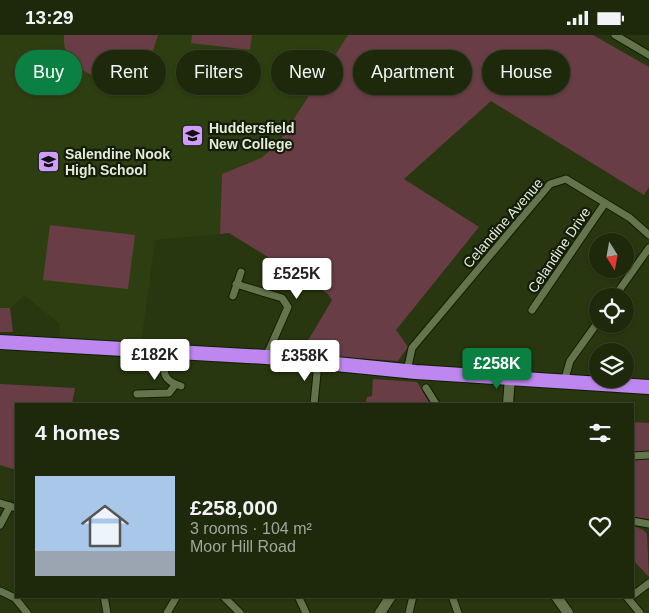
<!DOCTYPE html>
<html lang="en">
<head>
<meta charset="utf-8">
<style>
	body { margin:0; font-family:Arial,sans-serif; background:#2b351a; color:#f1f3f6; height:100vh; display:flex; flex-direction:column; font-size:19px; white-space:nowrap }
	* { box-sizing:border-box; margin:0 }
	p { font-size:16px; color:#a1a69d }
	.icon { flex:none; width:28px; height:28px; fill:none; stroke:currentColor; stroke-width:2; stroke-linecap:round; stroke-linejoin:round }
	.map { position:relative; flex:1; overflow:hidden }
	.sheet { position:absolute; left:15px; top:368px; width:619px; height:195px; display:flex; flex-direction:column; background:#1e290c; border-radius:0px; box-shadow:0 1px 4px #0004,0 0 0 1px #3c452d }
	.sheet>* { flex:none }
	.guide { position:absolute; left:15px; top:15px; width:620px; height:45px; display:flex; gap:10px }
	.needle { width:32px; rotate:169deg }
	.tools { position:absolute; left:589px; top:198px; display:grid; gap:10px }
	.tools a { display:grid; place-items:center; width:45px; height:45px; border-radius:50%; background:#1e290c; box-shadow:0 1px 4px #0004,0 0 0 1px #3c452d; font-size:25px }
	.price { position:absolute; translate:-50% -42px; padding:0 11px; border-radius:5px; background:#fff; color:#222; font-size:16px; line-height:32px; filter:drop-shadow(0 1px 2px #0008) }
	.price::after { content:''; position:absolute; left:50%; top:30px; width:15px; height:11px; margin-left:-8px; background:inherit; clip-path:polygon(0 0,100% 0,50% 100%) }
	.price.current { background:#0b8043; color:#fff }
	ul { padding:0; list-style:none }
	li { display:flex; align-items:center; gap:15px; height:125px; padding:0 20px }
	li span { display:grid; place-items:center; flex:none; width:140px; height:100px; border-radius:0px; color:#555 }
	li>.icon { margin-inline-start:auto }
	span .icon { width:60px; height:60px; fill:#fffc; stroke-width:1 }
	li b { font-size:21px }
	h2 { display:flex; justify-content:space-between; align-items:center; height:60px; padding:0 20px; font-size:21px }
	.pill { padding:0 18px; border-radius:22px; background:#1e290c; box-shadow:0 1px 4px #0004,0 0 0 1px #3c452d; font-size:18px; line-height:45px }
	.pill.current { background:#0b8043; color:#fff }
	.status { display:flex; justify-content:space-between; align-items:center; height:35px; padding:0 25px; background:#1e290c; direction:ltr }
	.status svg { height:14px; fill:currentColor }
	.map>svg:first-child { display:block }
	.built { fill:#2d3f10 }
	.green { fill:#683d46 }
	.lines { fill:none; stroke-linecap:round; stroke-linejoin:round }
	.street-casing { stroke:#111e00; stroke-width:9 }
	.secondary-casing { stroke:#111e00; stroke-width:12 }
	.highway-casing { stroke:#111e00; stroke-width:16 }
	.street { stroke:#64754d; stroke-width:7 }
	.secondary { stroke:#64754d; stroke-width:10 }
	.highway { stroke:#be86ef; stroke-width:14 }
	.labels { text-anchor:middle; stroke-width:4.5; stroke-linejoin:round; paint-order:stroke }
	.poi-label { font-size:14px; font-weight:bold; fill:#e2ecd6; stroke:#151c0b; text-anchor:start }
	.street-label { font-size:14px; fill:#e2ecd6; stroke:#151c0b }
</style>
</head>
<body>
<div class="status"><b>13:29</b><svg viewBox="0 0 49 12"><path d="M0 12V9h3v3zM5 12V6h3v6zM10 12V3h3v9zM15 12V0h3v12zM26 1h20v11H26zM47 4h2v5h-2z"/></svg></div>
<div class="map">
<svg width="649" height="578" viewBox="0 0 649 578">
	<rect width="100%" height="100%" fill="#283710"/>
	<path class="built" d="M0,0H348L277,110L261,123L222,139L220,199L155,205L141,309L59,301L60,289L24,260L10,273H0Z"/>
	<g class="green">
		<path d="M64,0H158C155,9 152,22 146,29C121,57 60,41 64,0Z"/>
		<path d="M192,0H252L250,15L191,8Z"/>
		<path d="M348,0H593L649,32V152L644,160L491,66L404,144L479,192L396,295L408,312L398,326L300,319L332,265L328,259L229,198L220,199L222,139L261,123L277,110Z"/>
		<path d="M50,190L135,200L128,254L43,245Z"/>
		<path d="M0,273H10L13,297H0Z"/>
		<path d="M373,344L417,347L430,369H365L367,362L372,361Z"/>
		<path d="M0,349L75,353L72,369H16V435L0,430Z"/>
		<path d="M633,387L649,388V417H633Z"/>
		<path d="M643,423H649V484L633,482V426Z"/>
		<path d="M632,490L643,495L647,499L649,542L633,525Z"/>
	</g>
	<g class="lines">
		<defs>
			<g id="street">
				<path d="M615,0L649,20"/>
				<path d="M236,249L282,263L288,272L266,322"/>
				<path d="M233,261L241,237"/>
				<path d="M615,261L649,213"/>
				<path d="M532,275L605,168"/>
				<path d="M164,316C164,335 160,345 181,351"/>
				<path d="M407,336L412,313L550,149L566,144L630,183L649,200"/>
				<path d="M564,347L570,326L598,287"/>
				<path d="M426,353L436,369"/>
				<path d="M137,359L169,358L175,350"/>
				<path d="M314,369L318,328"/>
				<path d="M632,421L649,420"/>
				<path d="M0,468L16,473"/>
				<path d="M632,486L649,489"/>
				<path d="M0,490L10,471"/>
				<path d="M0,556L15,563L27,578"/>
				<path d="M104,561L107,578"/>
				<path d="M223,561L240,578"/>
				<path d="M298,561L306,578"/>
				<path d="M452,561L458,578"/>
				<path d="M626,561L640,578"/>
				<path d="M632,561L649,548"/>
				<path d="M167,578L177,561"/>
				<path d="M409,578L413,561"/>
			</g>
			<g id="secondary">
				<path d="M508,369L510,342"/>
				<path d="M556,561L568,578"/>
				<path d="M380,578L391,561"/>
			</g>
			<path id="highway" d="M0,307L266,322L416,337L649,352"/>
		</defs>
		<use href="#street" class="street-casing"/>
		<use href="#secondary" class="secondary-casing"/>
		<use href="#highway" class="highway-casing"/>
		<use href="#street" class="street"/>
		<use href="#secondary" class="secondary"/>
		<use href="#highway" class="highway"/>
	</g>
	<defs>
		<symbol id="university-square" viewBox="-11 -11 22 22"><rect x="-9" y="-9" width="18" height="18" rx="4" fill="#d09dfe" stroke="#151c0b"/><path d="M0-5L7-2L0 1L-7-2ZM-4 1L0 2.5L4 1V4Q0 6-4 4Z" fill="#111"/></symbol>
		<symbol id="school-square" viewBox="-11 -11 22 22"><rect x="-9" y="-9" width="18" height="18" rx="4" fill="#d09dfe" stroke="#151c0b"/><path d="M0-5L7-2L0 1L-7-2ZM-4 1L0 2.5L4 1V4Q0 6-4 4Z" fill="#111"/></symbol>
	</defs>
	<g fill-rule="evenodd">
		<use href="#university-square" x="180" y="88" width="25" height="25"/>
		<use href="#school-square" x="36" y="114" width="25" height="25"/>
	</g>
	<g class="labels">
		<g class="poi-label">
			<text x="209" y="98">Huddersfield<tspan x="209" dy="16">New College</tspan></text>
			<text x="65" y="124">Salendine Nook<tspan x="65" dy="16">High School</tspan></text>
		</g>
		<g class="street-label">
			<text transform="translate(503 188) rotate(-49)" y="5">Celandine Avenue</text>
			<text transform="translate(559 215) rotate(-56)" y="5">Celandine Drive</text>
		</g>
	</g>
</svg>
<div class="tools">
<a><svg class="needle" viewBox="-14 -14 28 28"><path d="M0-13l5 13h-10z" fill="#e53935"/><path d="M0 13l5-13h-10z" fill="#a1a69d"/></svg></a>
<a><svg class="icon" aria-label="locate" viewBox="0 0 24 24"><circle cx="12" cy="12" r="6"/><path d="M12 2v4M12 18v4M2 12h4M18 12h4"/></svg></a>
<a><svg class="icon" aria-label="layers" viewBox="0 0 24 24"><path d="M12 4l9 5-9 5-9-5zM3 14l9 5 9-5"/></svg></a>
</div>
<b class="price" style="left:297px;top:265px">£525K</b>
<b class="price" style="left:155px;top:346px">£182K</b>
<b class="price" style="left:305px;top:347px">£358K</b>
<b class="price current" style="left:497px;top:355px">£258K</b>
<div class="guide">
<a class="pill current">Buy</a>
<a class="pill">Rent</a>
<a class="pill">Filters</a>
<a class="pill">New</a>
<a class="pill">Apartment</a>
<a class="pill">House</a>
</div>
<section class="sheet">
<h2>4 homes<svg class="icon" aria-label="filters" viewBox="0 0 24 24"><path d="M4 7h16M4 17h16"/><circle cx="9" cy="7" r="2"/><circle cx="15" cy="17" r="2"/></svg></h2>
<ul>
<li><span style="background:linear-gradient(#a9c7e8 75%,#9aa5b1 0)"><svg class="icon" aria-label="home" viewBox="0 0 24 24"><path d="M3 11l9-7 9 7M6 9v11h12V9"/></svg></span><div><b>£258,000</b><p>3 rooms · 104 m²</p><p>Moor Hill Road</p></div><svg class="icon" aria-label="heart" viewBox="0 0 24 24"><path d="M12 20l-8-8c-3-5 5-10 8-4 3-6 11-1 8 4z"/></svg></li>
</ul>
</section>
</div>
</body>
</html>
